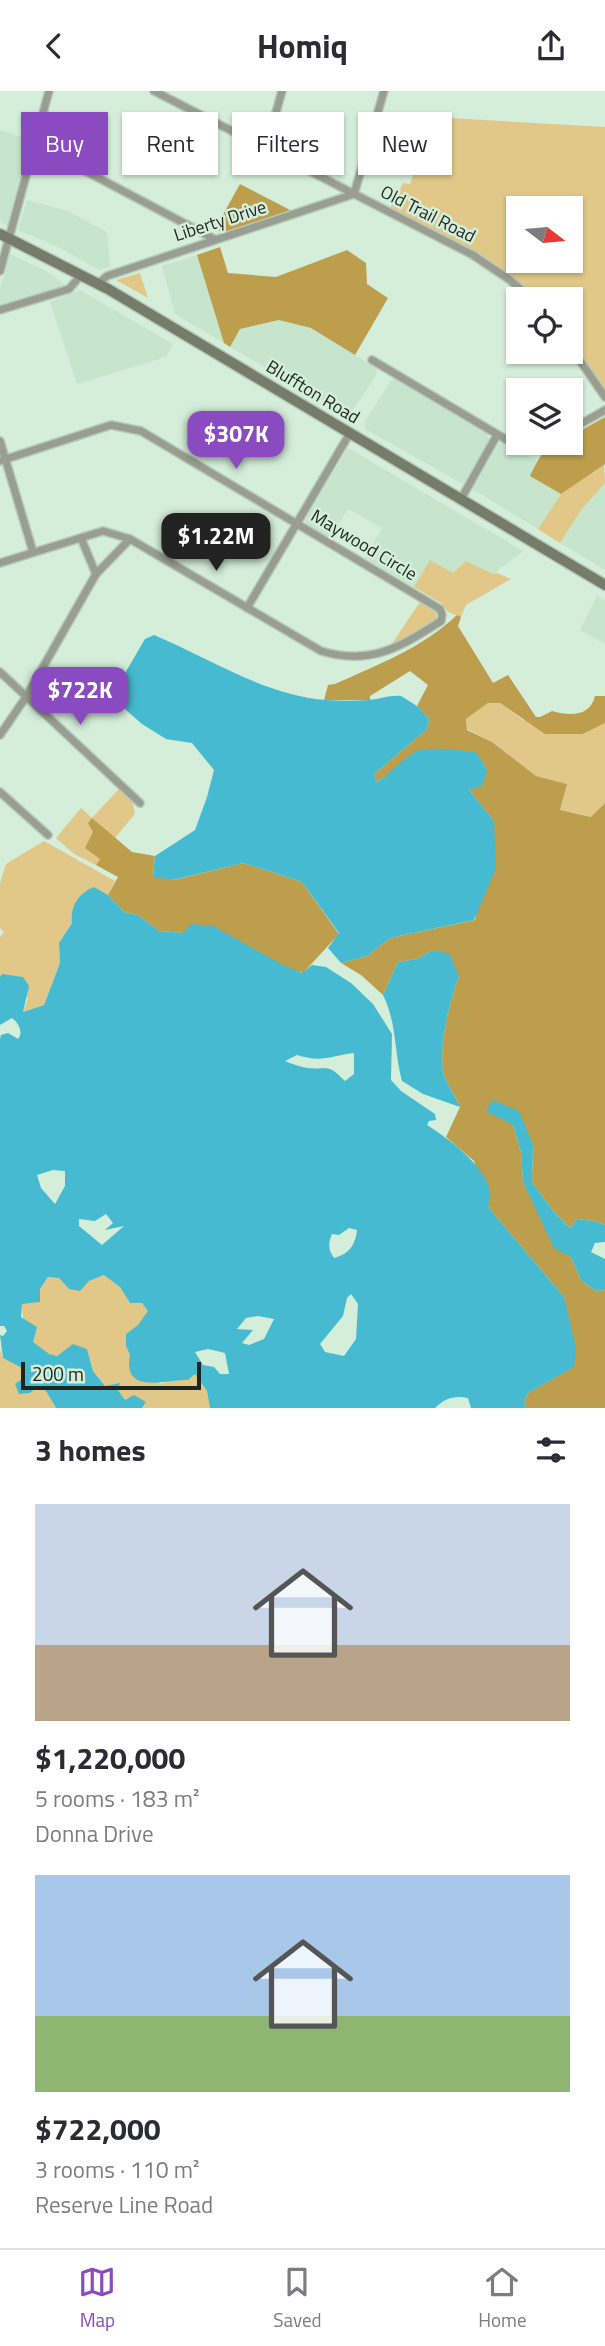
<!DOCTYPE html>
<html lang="en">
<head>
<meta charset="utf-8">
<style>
	body { margin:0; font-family:"Titillium Web",sans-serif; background:#f7f7f7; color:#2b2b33; height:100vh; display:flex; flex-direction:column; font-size:26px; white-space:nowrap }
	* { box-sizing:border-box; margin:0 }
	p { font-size:23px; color:#7c7c81 }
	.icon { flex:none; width:38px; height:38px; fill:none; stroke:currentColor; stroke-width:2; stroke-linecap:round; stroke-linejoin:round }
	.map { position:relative; height:1317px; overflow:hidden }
	.sheet { display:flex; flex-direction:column; background:#fff; flex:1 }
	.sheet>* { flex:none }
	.guide { position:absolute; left:21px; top:21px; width:564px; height:63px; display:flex; gap:14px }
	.needle { width:46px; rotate:106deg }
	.tools { position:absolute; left:506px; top:105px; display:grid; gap:14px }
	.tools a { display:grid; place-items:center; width:77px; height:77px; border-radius:0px; background:#fff; box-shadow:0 2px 5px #0004; font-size:35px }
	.scale { position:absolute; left:21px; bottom:18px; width:180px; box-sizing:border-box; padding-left:7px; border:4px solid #1c251e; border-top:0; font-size:19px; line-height:24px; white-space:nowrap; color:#1c251e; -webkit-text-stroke:5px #d5eeda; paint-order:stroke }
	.price { position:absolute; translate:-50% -60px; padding:0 16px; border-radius:14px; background:#8b4bc0; color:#fff; font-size:23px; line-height:46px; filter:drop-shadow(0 2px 4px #0008) }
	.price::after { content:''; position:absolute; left:50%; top:42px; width:21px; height:16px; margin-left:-10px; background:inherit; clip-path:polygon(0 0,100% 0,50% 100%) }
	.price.current { background:#222; color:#fff }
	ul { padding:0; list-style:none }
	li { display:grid; align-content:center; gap:14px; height:371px; padding:0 35px }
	li span { display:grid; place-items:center; height:217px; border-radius:0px; color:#555 }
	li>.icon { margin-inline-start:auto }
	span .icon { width:126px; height:126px; fill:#fffc; stroke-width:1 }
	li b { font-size:30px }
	h2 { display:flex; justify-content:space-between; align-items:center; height:84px; padding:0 35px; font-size:30px }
	.tag { padding:0 24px; border-radius:0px; background:#fff; box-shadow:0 2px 5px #0004; font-size:24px; line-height:63px }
	.tag.current { background:#8b4bc0; color:#fff }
	header { display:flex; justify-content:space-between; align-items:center; height:91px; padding:0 35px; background:#fff; font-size:32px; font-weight:700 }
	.tab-bar { display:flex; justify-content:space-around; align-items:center; height:98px; border-top:2px solid #e1e1e2; background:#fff; font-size:19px; color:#7c7c81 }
	.tab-bar a { display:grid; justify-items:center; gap:4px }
	.tab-bar .current { color:#8b4bc0 }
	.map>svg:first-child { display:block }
	.built { fill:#c6e5cc }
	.green { fill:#e1c889; fill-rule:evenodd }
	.forest { fill:#bc9e4c }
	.water { fill:#46bad1; fill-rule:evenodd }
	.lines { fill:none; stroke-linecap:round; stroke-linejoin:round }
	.minor-casing { stroke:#b4cab8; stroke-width:10 }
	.secondary-casing { stroke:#b4cab8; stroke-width:13 }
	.minor { stroke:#9a9e92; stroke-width:7 }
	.secondary { stroke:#767b6a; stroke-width:10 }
	.labels { text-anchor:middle; stroke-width:5; stroke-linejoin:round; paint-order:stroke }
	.street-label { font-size:18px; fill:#1c251e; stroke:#d5eeda }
</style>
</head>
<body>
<header><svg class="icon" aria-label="back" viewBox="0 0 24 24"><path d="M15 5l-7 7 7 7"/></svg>Homiq<svg class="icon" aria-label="share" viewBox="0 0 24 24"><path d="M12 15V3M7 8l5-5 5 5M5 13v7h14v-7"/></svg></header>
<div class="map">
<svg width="605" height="1317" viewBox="0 0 605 1317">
	<rect width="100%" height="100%" fill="#d5eeda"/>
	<g class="built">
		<path d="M0,39L31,49L7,134L0,131Z"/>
		<path d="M27,109L68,120L107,141L110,176L99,179L58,156L18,139Z"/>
		<path d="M10,163L48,181L65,194L0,217V198Z"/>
		<path d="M197,164L224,252L175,223L162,175Z"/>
		<path d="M80,199L173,253L166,266L77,293L50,211Z"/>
		<path d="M279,229L311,237L376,277L377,283L349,325L230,256L240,238Z"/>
		<path d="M392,288H396L488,343L489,349L463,393L365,338V330Z"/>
		<path d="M500,351L538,370L530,385L561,403L538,438L472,398Z"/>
		<path d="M348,357L523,460L493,483L466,470L453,483L430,469L414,496L365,467L382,437L348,418L330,447L306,433L305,429Z"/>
		<path d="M605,392V479L560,452L581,419Z"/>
		<path d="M597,505L605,509V553L580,539Z"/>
	</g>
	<g class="green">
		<path d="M432,26L605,36V300L571,249L570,208H536C491,167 443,147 391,116L403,92L410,93ZM518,117H570V170H518Z"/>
		<path d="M140,182L148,207L116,189Z"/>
		<path d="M604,373L605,392L581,419L560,452L538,438L561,403Z"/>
		<path d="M430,469L453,482L466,470L493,483L497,482L511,488L466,514L461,526L448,521L441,512L414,496Z"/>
		<path d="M420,511L436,520V529L391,554Z"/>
		<path d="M488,612H500L523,629L583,643L605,632V712L592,726L560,719L567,693L536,685L492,651L467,638L466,628Z"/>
		<path d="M119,698L132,710L135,723L114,748L92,727L100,768L96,774L74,763L56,747L81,717L92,727Z"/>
		<path d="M44,750L115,790L108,804L94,796L59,852L60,872L44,914L23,921L28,907L0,886V846L4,841L0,837V792L6,773Z"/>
		<path d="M104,1184L120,1196L130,1212H142L149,1220L126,1255L130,1264L161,1293L172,1288L188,1289L195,1283L207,1300L210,1317H142L146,1311L125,1310L118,1299L105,1295L93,1280L87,1258C78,1260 67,1264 58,1265C34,1266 21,1232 22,1213L40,1198L48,1186L59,1187L69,1198Z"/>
		<path d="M0,1258L3,1267L24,1277L25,1286L46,1300L56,1317H0Z"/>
	</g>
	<g class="forest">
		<path d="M240,93L292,120L223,142L215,138Z"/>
		<path d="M220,156L228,182L276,186L347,159L366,172L367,193L388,207L355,264L311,237L279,229L240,238L230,256L224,252L197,164Z"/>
		<path d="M605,326V373L561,403L530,385C540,365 545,352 570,352L571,345Z"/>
		<path d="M457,524L461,526L458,535L493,592L508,584L536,626H540L552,620C570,625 590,626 595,605H605V632L583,643H545L500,612H488L466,628L467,639L492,651L536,685L567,693L560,719L591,726L605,712V1134L594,1130L577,1128L570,1137L553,1120L532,1091L533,1054L513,1034L521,1061L523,1091L571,1166L581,1189L596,1200L605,1199V1317H526L524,1310L528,1302L573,1276L564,1206L488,1116L474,1070L446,1046L460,1016C456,1006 449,997 445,987C436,965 450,907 459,885L431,860L417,868L398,871L383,904L361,884L341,872L367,865L390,847L475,829L494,730L469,699L487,679L477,663L425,658L377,691L374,683L427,638L429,628L417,615L428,594L410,580L370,605V609H324L328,594L335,593C377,574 424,556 457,524Z"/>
		<path d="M92,727L132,761L155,765L153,785L174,789L243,772L272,781L302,791L339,843L303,882L183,842L159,840L138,824L124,821L108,804L118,786L96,774L100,768L85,757L93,741L88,732Z"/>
	</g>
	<g class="water">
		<path d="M154,544C209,567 264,604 326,609C340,610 355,610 369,609C380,608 390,604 401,605L417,615L429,628L427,638L374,683L377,691C391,683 402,667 417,660C429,655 464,659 477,662L487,679L482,695L469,699L494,730L496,777L474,829L390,847L367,865L341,872L328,857L339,842L302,791L272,781L243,772L173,789L153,786L155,765L195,739L207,706L214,679L192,652L166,648L142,633L126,619L117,605L118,594L145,548Z"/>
		<path d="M94,796L108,804L124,821L138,824L159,840L183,842L191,833L213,835L281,873L302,882L312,874L326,876L351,892L373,913L392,943L391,989L401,1000L435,1023L436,1029L429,1030L427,1034C449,1048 483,1073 490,1099C491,1104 489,1111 488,1116L564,1206L576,1257L574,1276L528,1302L524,1310L526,1317H471L468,1307C454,1304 445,1307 435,1317H210L207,1300L195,1283L188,1289C167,1288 122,1305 130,1264L126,1255V1243L138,1234L148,1220L142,1212H130L120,1196L104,1184L89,1190L80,1200L69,1198L59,1187L48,1186L40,1198V1211L22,1213L21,1226L37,1236L33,1251L49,1263L57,1265L73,1253L87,1258L93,1280L105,1295L120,1292L118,1299L125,1309L134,1304L146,1311L142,1317H56L46,1300L38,1296L30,1302L19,1303L15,1293L25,1286L24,1278L3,1267L0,1244L3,1245L7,1240L4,1235H0V948L1,944L8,942L18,948C24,942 18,931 12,927L0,934V886L2,883L23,886L29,895L23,921L44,914L60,872L59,852L72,832C70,816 78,802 94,796ZM354,962V983L345,990C327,972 330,979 308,977C301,976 292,973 285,970L297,964C323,972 329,965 354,962ZM53,1079L65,1080V1095L55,1113L41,1097L37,1084ZM106,1123L113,1132L105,1139L124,1135L102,1154L79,1135V1128L95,1130ZM349,1137L357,1139C355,1155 349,1163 334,1167C328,1158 328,1153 332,1143L339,1144ZM351,1203L358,1213L356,1248L344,1265L325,1261L320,1253L343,1225L347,1207ZM258,1225L274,1228L264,1248L249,1254L242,1252L253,1239L237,1238L246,1227ZM208,1258L225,1262L229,1283H220L214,1276L203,1274L195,1261Z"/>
		<path d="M431,860L449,862L459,885C450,907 436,965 445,987C449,997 456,1006 460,1016L423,1003L402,990C394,961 397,932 383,904L398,871L417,868Z"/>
		<path d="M493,1009L519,1020L533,1054L532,1091L553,1120L570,1137L577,1128L594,1130L605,1134V1151L595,1152L591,1161L605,1168V1199L596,1200L581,1189L571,1166L554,1157L523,1091L521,1061L513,1034L486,1020Z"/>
	</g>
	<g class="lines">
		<defs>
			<g id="minor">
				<path d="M154,0L473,164L510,189L532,208"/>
				<path d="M266,57L282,0"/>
				<path d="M32,61L74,74L214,148"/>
				<path d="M0,180L49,0"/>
				<path d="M98,193L107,185L354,103L384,0"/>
				<path d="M0,219L69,198L81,184"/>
				<path d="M570,255L605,306"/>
				<path d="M372,269L512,352L527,357L550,352"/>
				<path d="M570,339L605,319"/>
				<path d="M0,350L33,461"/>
				<path d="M0,370L111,334L141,340L440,518L442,524L441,530C400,556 371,575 321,560L130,448L103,440L0,472"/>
				<path d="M461,408L497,344"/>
				<path d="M81,447L96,483"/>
				<path d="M247,517L350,342"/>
				<path d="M0,581L140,712"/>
				<path d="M0,644L26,606L96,483L130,448"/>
				<path d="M0,701L48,744"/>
			</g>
			<path id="secondary" d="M0,143L108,198L605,494"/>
		</defs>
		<use href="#minor" class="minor-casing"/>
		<use href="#secondary" class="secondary-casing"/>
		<use href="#minor" class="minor"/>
		<use href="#secondary" class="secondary"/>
	</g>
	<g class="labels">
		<g class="street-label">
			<text transform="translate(428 123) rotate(27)" y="6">Old Trail Road</text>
			<text transform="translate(220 130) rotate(-18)" y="6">Liberty Drive</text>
			<text transform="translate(313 301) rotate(31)" y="6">Bluffton Road</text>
			<text transform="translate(364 454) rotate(31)" y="6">Maywood Circle</text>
		</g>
	</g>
</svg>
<div class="tools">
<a><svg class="needle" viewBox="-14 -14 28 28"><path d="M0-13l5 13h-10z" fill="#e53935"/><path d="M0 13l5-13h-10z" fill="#7c7c81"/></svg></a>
<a><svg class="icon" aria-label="locate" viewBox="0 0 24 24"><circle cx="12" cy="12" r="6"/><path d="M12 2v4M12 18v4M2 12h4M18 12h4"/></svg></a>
<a><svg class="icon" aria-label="layers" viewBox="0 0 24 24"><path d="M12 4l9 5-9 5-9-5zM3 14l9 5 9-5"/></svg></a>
</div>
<div class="scale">200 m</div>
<b class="price" style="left:236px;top:380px">$307K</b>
<b class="price current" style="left:216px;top:482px">$1.22M</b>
<b class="price" style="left:80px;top:636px">$722K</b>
<div class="guide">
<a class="tag current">Buy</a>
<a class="tag">Rent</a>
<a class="tag">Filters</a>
<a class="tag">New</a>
</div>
</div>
<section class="sheet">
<h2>3 homes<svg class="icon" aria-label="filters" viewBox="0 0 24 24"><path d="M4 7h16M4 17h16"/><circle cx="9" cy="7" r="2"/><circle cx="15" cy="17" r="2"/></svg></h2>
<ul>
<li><span style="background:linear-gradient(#c9d6e8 65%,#b9a48a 0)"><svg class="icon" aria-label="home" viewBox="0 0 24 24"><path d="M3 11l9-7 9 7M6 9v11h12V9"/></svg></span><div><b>$1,220,000</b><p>5 rooms · 183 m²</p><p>Donna Drive</p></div></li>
<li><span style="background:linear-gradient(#a9c7e8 65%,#8fb573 0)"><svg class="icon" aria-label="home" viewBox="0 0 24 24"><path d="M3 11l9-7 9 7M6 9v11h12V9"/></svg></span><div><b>$722,000</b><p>3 rooms · 110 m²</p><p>Reserve Line Road</p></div></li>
</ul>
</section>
<nav class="tab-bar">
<a class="current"><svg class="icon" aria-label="map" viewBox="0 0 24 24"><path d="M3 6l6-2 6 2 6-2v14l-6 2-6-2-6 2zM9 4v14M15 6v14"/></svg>Map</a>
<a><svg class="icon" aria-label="saved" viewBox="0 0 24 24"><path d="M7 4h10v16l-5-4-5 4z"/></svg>Saved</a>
<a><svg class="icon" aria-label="home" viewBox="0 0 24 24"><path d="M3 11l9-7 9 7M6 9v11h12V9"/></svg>Home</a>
</nav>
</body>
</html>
